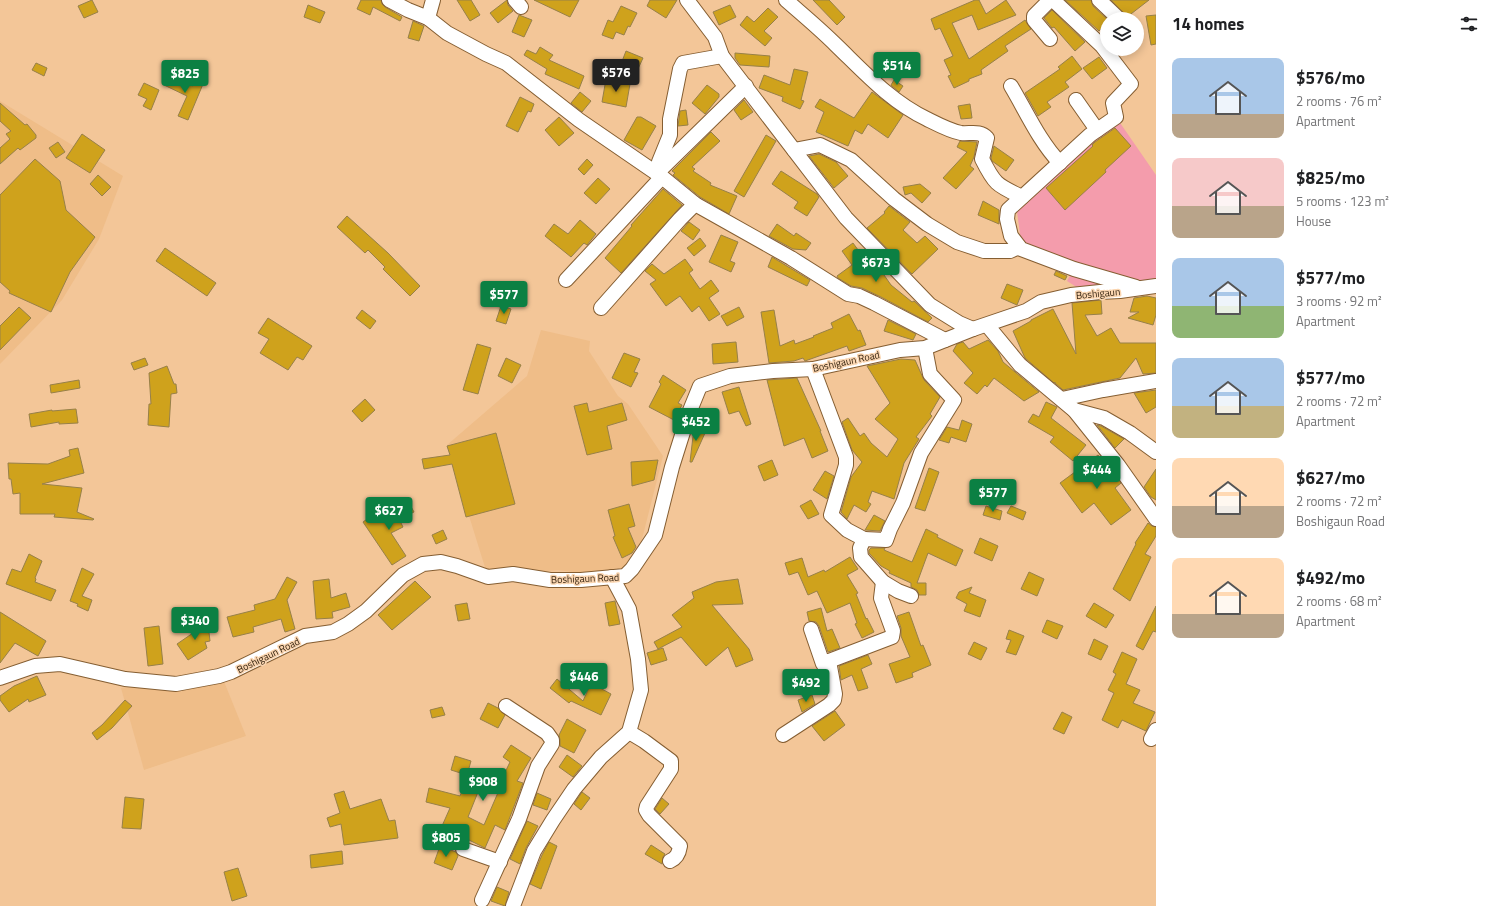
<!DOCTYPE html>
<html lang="en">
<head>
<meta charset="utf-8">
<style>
	body { margin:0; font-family:"Titillium Web",sans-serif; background:#f2f2f2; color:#202124; height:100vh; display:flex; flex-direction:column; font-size:15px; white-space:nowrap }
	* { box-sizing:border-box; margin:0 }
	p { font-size:13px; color:#757577 }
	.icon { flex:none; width:22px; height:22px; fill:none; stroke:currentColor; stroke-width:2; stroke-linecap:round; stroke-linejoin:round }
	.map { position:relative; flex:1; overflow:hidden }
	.sheet { display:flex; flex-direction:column; background:#fff; width:340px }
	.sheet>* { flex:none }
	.tools { position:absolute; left:1100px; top:12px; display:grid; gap:8px }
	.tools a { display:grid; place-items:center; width:44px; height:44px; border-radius:50%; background:#fff; box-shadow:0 2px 10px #0003; font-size:20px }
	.price { position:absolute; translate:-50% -34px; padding:0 9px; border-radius:4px; background:#0b8043; color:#fff; font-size:13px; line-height:26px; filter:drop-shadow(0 1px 2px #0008) }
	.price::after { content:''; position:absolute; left:50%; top:24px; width:12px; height:9px; margin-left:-6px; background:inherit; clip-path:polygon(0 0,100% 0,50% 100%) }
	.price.active { background:#222; color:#fff }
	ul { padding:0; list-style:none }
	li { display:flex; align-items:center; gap:12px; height:100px; padding:0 16px }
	li span { display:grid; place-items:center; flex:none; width:112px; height:80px; border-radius:8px; color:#555 }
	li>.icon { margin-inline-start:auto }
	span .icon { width:48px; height:48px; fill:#fffc; stroke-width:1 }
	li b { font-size:17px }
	h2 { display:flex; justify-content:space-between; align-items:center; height:48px; padding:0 16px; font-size:17px }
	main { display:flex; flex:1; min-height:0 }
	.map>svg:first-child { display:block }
	.built { fill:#efbd88 }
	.green { fill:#f49cac }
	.building { fill:#cfa21c; stroke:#978049 }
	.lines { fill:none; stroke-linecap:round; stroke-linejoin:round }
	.minor-casing { stroke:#855e32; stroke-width:16 }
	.minor { stroke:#fff; stroke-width:14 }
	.labels { text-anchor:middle; stroke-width:3; stroke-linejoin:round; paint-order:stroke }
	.street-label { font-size:10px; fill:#2f1e0b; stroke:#fad5b0 }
</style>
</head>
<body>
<main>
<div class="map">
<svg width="1156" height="906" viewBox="0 0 1156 906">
	<rect width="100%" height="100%" fill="#f3c698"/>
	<g class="built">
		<path d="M0,101L123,176L99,239L62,300L0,364Z"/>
		<path d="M541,330L590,341L589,351L618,396L628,404L663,456L639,551L621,570L589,574L557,570L488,577L447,445L527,376Z"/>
		<path d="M223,679L246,736L144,770L121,688Z"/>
	</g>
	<path class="green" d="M1116,117L1156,175V285L1089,295L1067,281L1073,270L1022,249L1016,204Z"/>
	<g class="building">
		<path d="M92,0L98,12L84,18L78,6Z"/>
		<path d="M361,0H381L382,4L385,7L402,17L400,21L373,7L370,15L357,9Z"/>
		<path d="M457,0H471L480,15L470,21Z"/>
		<path d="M507,0L508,5L513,11L498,23L490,13Z"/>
		<path d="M534,0H579L570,17Z"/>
		<path d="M650,0H677L666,18L647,6Z"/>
		<path d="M813,0H829L845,17L837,25Z"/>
		<path d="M975,0H979L986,14L1006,0L1016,15L978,30L972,15L952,23L969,59L1025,20L1031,29L1005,46L1008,51L981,70L982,74L969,79V81L954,88L948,76L951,75L944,60L953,56L940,28L935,30L931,19Z"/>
		<path d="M1065,0H1091L1093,6L1107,19V23L1099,31Z"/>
		<path d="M1111,0H1149L1127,17Z"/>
		<path d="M308,5L325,12L320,23L304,17Z"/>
		<path d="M730,5L736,17L719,25L713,12Z"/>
		<path d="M621,6L637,13L630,27L628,26L624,35L616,32L613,39L602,35L608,20L613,22Z"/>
		<path d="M768,8L778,17L764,31L772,38L765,46L740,25L747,16L754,22Z"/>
		<path d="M1052,10L1085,42L1075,51L1054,27L1052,28L1044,18Z"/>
		<path d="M519,15L532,20L524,37L512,32Z"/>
		<path d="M1156,15V44L1151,45L1146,16Z"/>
		<path d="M413,21L424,26L419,41L408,38Z"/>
		<path d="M540,47L553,55L549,60L584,76L579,89L545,74L547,69L524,55L527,50L536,54Z"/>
		<path d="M626,51L643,58L637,71L621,64Z"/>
		<path d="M735,53L770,56L769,67L740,65L735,58Z"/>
		<path d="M1072,56L1082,69L1065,82L1069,87L1047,102L1051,107L1038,116L1025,93L1060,69L1058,67Z"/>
		<path d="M1099,57L1107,68L1092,79L1083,68Z"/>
		<path d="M36,63L47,68L44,76L32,70Z"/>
		<path d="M794,69L808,72L801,100L804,101L800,109L782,101L783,97L759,88L764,75L790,85Z"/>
		<path d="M168,74L193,86L195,80L203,84L188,120L178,116L187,96L164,85Z"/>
		<path d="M606,79L630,84L626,107L602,102Z"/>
		<path d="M894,80L903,86L899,92L891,85Z"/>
		<path d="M144,83L159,90L151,110L143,106L147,99L138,95Z"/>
		<path d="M707,85L719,94V97L705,114L692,103Z"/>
		<path d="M580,92L591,101L582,112L571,103Z"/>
		<path d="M872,92L903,115L888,138L868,124L862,134L855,130L848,146L816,132L824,112L815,107L820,99L854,118Z"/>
		<path d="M520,97L534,104L531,112L528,111L518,132L506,126Z"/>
		<path d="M744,100L753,112L741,120L734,110Z"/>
		<path d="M0,103L25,125L27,124L36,135V138L20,150L18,148L0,164V148L10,139L6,134L11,131L0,121Z"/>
		<path d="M970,104L972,118L961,119L958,106Z"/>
		<path d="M686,110L688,125L678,126L680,111Z"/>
		<path d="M559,117L574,133L559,146L545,130Z"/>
		<path d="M637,117H641L656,126L642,150L624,140Z"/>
		<path d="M1115,128L1131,146L1105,170L1106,172L1065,210L1046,188L1093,146L1092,145L1095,142Z"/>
		<path d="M711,132L720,141L692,167L695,169L693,171L711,183L710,185L737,196L729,214L700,197L673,175L675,173L672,171Z"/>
		<path d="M82,134L105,150L90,173L66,158Z"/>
		<path d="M766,135L776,141L744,197L734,191Z"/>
		<path d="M960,141L977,142L974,157L970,166L974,169L956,189L943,178L967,152L957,147Z"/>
		<path d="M58,142L65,152L56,158L49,148Z"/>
		<path d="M994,146L1014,160L1006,171L992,161L991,158Z"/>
		<path d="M819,154L836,162L848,176L834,188L809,156Z"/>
		<path d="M35,159L60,181L66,210L95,237L70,272L51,312L9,293L10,291L0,282V195Z"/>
		<path d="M587,159L593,165L584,175L578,169Z"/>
		<path d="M781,171L817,194L819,197L807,216L794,208L798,202L772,184Z"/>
		<path d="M98,175L111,187L102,196L90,184Z"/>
		<path d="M598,178L610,189L596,204L584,193Z"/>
		<path d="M920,184L931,193L922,203L911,193L905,195L903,187Z"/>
		<path d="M663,189L682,205L621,273L605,258L632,226L631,225Z"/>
		<path d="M983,201L999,210V224L978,215Z"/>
		<path d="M889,206L910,222L903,230L917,243L925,236L938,249L912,274L867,228L885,213L884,212Z"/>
		<path d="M347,216L388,253L420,286L410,296L383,269L385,267L368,250L365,253L337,227Z"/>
		<path d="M580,220L596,234L587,245L584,243L571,257L545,236L554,224L568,234Z"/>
		<path d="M689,222L700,230L693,240L681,231Z"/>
		<path d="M777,224L794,236L796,233L811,243L806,250L793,249L769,236Z"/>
		<path d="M721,235L738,242L730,261L735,263L731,272L709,262Z"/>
		<path d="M700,238L706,246L694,256L687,248Z"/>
		<path d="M853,243L872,269L877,265L891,285L912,302L914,301L932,318L928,322L881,297L862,288L851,286L838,278L837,276L852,265L842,251Z"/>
		<path d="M165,248L216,283L207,296L156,261Z"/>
		<path d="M772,257L810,280L807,286L768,267Z"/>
		<path d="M685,259L693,270L689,273L700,289L711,280L719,291L709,298L720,314L709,321L699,306L692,312L680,296L666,306L650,284L656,280L645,271L652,264L664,274Z"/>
		<path d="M1056,271L1067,276L1065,280L1054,275Z"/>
		<path d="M1007,284L1023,290L1017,305L1001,298Z"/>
		<path d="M1147,296L1156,298V315L1153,325L1128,318L1139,312H1130L1134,298Z"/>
		<path d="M1101,300L1102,314L1085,315L1097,336L1111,328L1120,343H1156V373L1143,374L1136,358L1120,378L1063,390L1055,383V382L1054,383L1025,358L1013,331L1031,321V320L1053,309L1076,354L1072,303Z"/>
		<path d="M501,306L511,309L506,324L496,321Z"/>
		<path d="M19,307L31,318L0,350V326Z"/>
		<path d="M739,307L744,317L727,326L721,316Z"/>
		<path d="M362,310L376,321L370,329L356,318Z"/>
		<path d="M774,310L780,346L794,340L795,344L814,337L813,336L833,328L831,323L849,314L858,331L860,330L866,345L849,351L847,346L805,361L803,358L794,361L769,363L761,312Z"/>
		<path d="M268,318L312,346L303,360L297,357L288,370L260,353L269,339L258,333Z"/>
		<path d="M888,320L916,334L913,340L884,331Z"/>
		<path d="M988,340L998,351L1003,362L1039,392L1024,401L994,378L987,387L985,385L977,394L964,383L973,373L953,351L957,344L963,342L969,349Z"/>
		<path d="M736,342L738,362L713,364L712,344Z"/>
		<path d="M477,344L491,348L478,394L463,390Z"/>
		<path d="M624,353L640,359L634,372L638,373L631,387L612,378Z"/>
		<path d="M145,358L148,365L134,370L131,363Z"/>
		<path d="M506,358L521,365L512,383L498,376Z"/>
		<path d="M901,359L915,360L924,380L940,397L930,414L932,416L916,437L919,439L904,463L894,499L872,491L868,502L871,504L866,512L854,505L847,519L841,512L851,477L862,462L852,450L842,422L848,418L860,436L864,433L871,443L887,457L898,439L875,419L890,403L867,366Z"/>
		<path d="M167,366L174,384H176L177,393L171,394L169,427L148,425L149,404H151L149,373Z"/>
		<path d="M663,375L686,390L678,403L682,405L674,420L649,407L661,384L659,382Z"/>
		<path d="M797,378L821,431H820L828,451L812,458L804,438L784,446L767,380Z"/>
		<path d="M79,380L80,388L51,393L50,385Z"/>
		<path d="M739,387L751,424L746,426L739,411L729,414L722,392Z"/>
		<path d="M1156,390V407L1146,413L1134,393Z"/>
		<path d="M365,399L375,410L362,422L352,411Z"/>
		<path d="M1046,402L1057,407L1051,418L1086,445L1073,461L1050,442L1054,437L1028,422L1033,414L1039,417Z"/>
		<path d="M587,403L589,412L622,403L627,420L607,426L612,449L587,455L574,406Z"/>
		<path d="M76,409L78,423L59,424V422L31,427L29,414L52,410V411Z"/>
		<path d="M962,420L972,424L966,442L951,437L949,443L939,440L947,427L959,430Z"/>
		<path d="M1097,425L1101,426L1124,439L1115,448Z"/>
		<path d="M694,428L705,433L692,462H690Z"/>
		<path d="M496,433L515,504L466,517L452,464L424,469L422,459L450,455L447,446Z"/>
		<path d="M78,448L84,473L42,484L82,488L77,512L94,519L93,520L54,517L55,514H20V493L13,494L11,479H9L8,463L48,464L70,456L69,450Z"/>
		<path d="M1098,455L1121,483L1115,488L1131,510L1111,525L1094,503L1082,513L1060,483Z"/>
		<path d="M658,460L654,480L632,486L631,462Z"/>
		<path d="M772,460L778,475L764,481L758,466Z"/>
		<path d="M929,468L939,472L925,511L915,508Z"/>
		<path d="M1156,469V500L1151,497L1144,487Z"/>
		<path d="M825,471L834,476L827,499L813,490Z"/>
		<path d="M811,500L819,514L808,519L800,506Z"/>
		<path d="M408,501L414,512L399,519L403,527L391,533L406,556L392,565L363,522L377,512L379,516Z"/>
		<path d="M629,504L635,526L628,528L636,547L632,553L622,558L613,537L615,536L608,510Z"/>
		<path d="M986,506L1002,511L1000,520L983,515Z"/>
		<path d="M1011,506L1026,512L1023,520L1007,513Z"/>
		<path d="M874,515L885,521L880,531L865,530Z"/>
		<path d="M1148,523L1152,526L1156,527V536L1145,554L1151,557L1130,601L1113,589L1136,544L1135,543Z"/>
		<path d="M926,529L938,535L937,537L963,550L956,566L928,553L917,583H926V595H919L917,590L911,587V583L889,573L890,571L881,566L869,553V550L871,548H885L884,550L912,562Z"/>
		<path d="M443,530L447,539L436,544L432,535Z"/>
		<path d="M980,538L998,546L992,561L974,553Z"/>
		<path d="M29,554L42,561L35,578L36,579L35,582L56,590L51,601L6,584L12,569L21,572Z"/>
		<path d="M850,557L858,569L847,575L858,593L856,594L866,619L867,618L874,632L862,638L855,624L857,623L850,603L827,613L817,591L808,595L798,572L789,575L785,563L802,558L808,577L824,570L825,572Z"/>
		<path d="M82,568L94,574L82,596L92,600L88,611L77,606L78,604L70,601Z"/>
		<path d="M1029,572L1044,579L1037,596L1021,589Z"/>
		<path d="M287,577L297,582L287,600L295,629L285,632L281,619L253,627L254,632L233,637L227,617L255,610L254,605L275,599Z"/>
		<path d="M329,579L331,598L346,593L350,607L332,612L333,618L316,619L313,581Z"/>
		<path d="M738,579L743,604L712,605L749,649L753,660L736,667L728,647L706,666L681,637L658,649L654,642L682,627L672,615L694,598L692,592L716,582Z"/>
		<path d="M415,581L431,597L392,630L378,615Z"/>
		<path d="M972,587L969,593L986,600L980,617L964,611L967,604L956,598L959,592Z"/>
		<path d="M615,601L620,624L609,626L605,603Z"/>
		<path d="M467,603L470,619L458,621L455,605Z"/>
		<path d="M1094,603L1114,615L1106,628L1086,616Z"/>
		<path d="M1156,606V632L1153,631L1143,650L1136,646Z"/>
		<path d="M821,608L827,631L832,629L840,648L828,652L819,626L816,622L809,621L807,612Z"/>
		<path d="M0,612L46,641L38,656L15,643L0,663Z"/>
		<path d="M909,612L921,646L923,645L931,665L912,673L913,677L896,683L889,664L910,657L901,636V628L897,616Z"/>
		<path d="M1047,620L1063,626L1057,639L1042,632Z"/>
		<path d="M208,624L210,641L205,642L207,648L188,660L177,644L193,633L192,626Z"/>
		<path d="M159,626L163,664L148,666L144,628Z"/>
		<path d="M1009,630L1024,636L1016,655L1006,652L1011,640L1006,639Z"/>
		<path d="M1094,639L1108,646L1101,660L1088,654Z"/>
		<path d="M974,642L987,648L981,660L968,654Z"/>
		<path d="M663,648L667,660L651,665L647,653Z"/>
		<path d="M1122,652L1137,659L1126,684L1140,690L1133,703L1155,712L1146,731L1122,720L1118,728L1102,720L1114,693L1108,690L1116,674L1113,672Z"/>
		<path d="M868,655L872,664L861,669L868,688L858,691L852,675L841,680L839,666Z"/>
		<path d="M37,676L46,695L29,702L28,699L9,712L0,700V696L14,686Z"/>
		<path d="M557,679L583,701L591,683L611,694L601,715L571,701L569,703L550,688Z"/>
		<path d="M812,695L815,704L802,712L798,700Z"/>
		<path d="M125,700L132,706L112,728L97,740L92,733L102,725Z"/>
		<path d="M488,703L498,708L505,715L498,728L480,719Z"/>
		<path d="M442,707L445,715L432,718L430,710Z"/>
		<path d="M835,711L845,725L824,741L812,726Z"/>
		<path d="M1062,712L1072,717L1064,734L1053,729Z"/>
		<path d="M567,719L586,730L574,753L560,746V740L559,735Z"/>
		<path d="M511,745L531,758L517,781L523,783L505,830L495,825L485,848L467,839L468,837L442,826L450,808L426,802L429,788L460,796L466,781L480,787L468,817L484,825L500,788L498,787L510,762L503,757Z"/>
		<path d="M567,755L582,766L573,777L559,767Z"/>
		<path d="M455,756L471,761L467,775L451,770Z"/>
		<path d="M344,791L350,809L381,799L389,821L395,820L398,838L344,845L341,824L330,827L327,818L340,813L334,794Z"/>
		<path d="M582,792L590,798L581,810L574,804Z"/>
		<path d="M537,793L551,799L547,810L533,805Z"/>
		<path d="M125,797L144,799L141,829L122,828Z"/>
		<path d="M662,798L669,804L660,814L655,809Z"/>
		<path d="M527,821L538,826L526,848L520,864L510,859Z"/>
		<path d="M549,842L557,846L541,889L530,884L542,855Z"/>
		<path d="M651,845L665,854L663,857L662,864L645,854Z"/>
		<path d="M440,846L456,852L458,856L452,870L434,863Z"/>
		<path d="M342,851L343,864L311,868L310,855Z"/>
		<path d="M238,868L247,896L232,901L224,872Z"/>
		<path d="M497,887L509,892L505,906L491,901Z"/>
	</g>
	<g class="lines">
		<defs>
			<g id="minor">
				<path d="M389,0L408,10L428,18L433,0"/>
				<path d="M515,0L521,7"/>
				<path d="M687,0L715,37L722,56L846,218L930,305L959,323L973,329"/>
				<path d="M786,0C803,15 820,29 836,45C864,72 891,102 927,119C937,124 950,131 961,133C970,134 980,130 987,138L982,159C995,185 997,185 1022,197"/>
				<path d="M1050,0L1034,16V20L1050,39"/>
				<path d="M1053,0L1102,46L1131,84L1113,103L1116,117L1090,135L1008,210L1007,219L1011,236L1021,249L1074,269L1136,287"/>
				<path d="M1099,0L1119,19"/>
				<path d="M428,18L447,33L486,54L506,63L579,120L662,177L695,204L791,258L848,294L859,296L874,303L945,340"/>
				<path d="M1011,86C1026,111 1039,141 1060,163"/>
				<path d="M1076,100L1097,130"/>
				<path d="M794,150L820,145L851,160L894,199L927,224L957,242L984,251H1010L1019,247"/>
				<path d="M657,173L746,86"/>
				<path d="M657,174L659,162L670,135V119L680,69L683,63L722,56"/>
				<path d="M566,280L662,177"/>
				<path d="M601,308L680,219L695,204"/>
				<path d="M987,325L1020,365L1074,410L1118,465L1156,519"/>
				<path d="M813,369L846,457V465L831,515L847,530L864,539L860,548L861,557L883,582L898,591L911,596"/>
				<path d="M1062,399L1103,390L1156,381"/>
				<path d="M1074,410L1104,418L1130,433L1156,452"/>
				<path d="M864,539L886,540L890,529L903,503L921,453L954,400L930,374L925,348"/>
				<path d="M829,661L892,637L893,631L881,598L883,582"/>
				<path d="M0,678L35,666L60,664L125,679L176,684L219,676L231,672L305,636L333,632L348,624L366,611L403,575L423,564L441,562L457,566L488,577L513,574L550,580H581L625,576L632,569L655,535L672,467L689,413L700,386L730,376L773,371L813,369L900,350L925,348L973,329L1026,311L1041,302L1071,295L1100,292L1120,291L1156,286"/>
				<path d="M629,732L644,741L671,761V769L647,806L646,810L649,815L680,846C679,853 677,858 670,861"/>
				<path d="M783,735L829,705L834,700L835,694L829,661L826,665L823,664L811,629"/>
				<path d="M1151,739L1156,730"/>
				<path d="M463,849L500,862"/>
				<path d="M482,900L519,819L538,766L552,744V740L547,733L506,706"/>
				<path d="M513,906L534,851L553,820L574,789L601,757L629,732L641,690L638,659L629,609L612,577"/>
			</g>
		</defs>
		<use href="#minor" class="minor-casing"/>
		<use href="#minor" class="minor"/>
	</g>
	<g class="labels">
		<g class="street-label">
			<text transform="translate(1098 293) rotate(-5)" y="4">Boshigaun</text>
			<text transform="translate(846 361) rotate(-12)" y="4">Boshigaun Road</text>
			<text transform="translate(585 578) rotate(-2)" y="4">Boshigaun Road</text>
			<text transform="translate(268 655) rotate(-26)" y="4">Boshigaun Road</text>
		</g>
	</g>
</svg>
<div class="tools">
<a><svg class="icon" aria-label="layers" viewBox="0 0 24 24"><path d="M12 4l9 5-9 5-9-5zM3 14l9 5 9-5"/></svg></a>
</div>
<b class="price" style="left:897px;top:86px">$514</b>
<b class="price active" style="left:616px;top:93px">$576</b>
<b class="price" style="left:185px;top:94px">$825</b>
<b class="price" style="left:876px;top:283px">$673</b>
<b class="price" style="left:504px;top:315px">$577</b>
<b class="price" style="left:696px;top:442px">$452</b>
<b class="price" style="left:1097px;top:490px">$444</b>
<b class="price" style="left:993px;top:513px">$577</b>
<b class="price" style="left:389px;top:531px">$627</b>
<b class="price" style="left:195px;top:641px">$340</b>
<b class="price" style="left:584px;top:697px">$446</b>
<b class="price" style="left:806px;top:703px">$492</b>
<b class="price" style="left:483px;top:802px">$908</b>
<b class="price" style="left:446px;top:858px">$805</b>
</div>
<section class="sheet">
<h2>14 homes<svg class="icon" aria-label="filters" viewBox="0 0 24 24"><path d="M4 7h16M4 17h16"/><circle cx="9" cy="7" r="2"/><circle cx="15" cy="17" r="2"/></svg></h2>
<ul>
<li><span style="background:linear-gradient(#a9c7e8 70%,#b9a48a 0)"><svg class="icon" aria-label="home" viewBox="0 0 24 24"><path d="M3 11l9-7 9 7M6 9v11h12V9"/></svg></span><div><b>$576/mo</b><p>2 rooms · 76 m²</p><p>Apartment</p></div></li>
<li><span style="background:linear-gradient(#f6c9c9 60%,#b9a48a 0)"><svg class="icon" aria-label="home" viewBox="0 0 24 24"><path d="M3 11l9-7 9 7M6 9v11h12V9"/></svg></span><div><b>$825/mo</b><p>5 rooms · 123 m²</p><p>House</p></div></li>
<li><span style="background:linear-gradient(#a9c7e8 60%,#8fb573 0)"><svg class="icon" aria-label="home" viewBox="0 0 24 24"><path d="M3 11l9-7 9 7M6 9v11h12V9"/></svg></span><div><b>$577/mo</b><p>3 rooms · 92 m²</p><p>Apartment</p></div></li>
<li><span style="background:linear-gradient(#a9c7e8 60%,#c2b280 0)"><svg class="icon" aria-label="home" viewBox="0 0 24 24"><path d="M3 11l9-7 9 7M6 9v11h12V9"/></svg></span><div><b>$577/mo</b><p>2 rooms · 72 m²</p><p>Apartment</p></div></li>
<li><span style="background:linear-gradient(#ffd9b3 60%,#b9a48a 0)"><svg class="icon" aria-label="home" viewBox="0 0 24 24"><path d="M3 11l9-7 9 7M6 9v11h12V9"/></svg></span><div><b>$627/mo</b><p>2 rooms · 72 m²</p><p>Boshigaun Road</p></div></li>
<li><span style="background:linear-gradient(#ffd9b3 70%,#b9a48a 0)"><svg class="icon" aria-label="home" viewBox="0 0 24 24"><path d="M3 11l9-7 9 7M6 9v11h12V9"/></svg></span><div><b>$492/mo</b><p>2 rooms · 68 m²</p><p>Apartment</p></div></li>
</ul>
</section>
</main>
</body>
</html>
